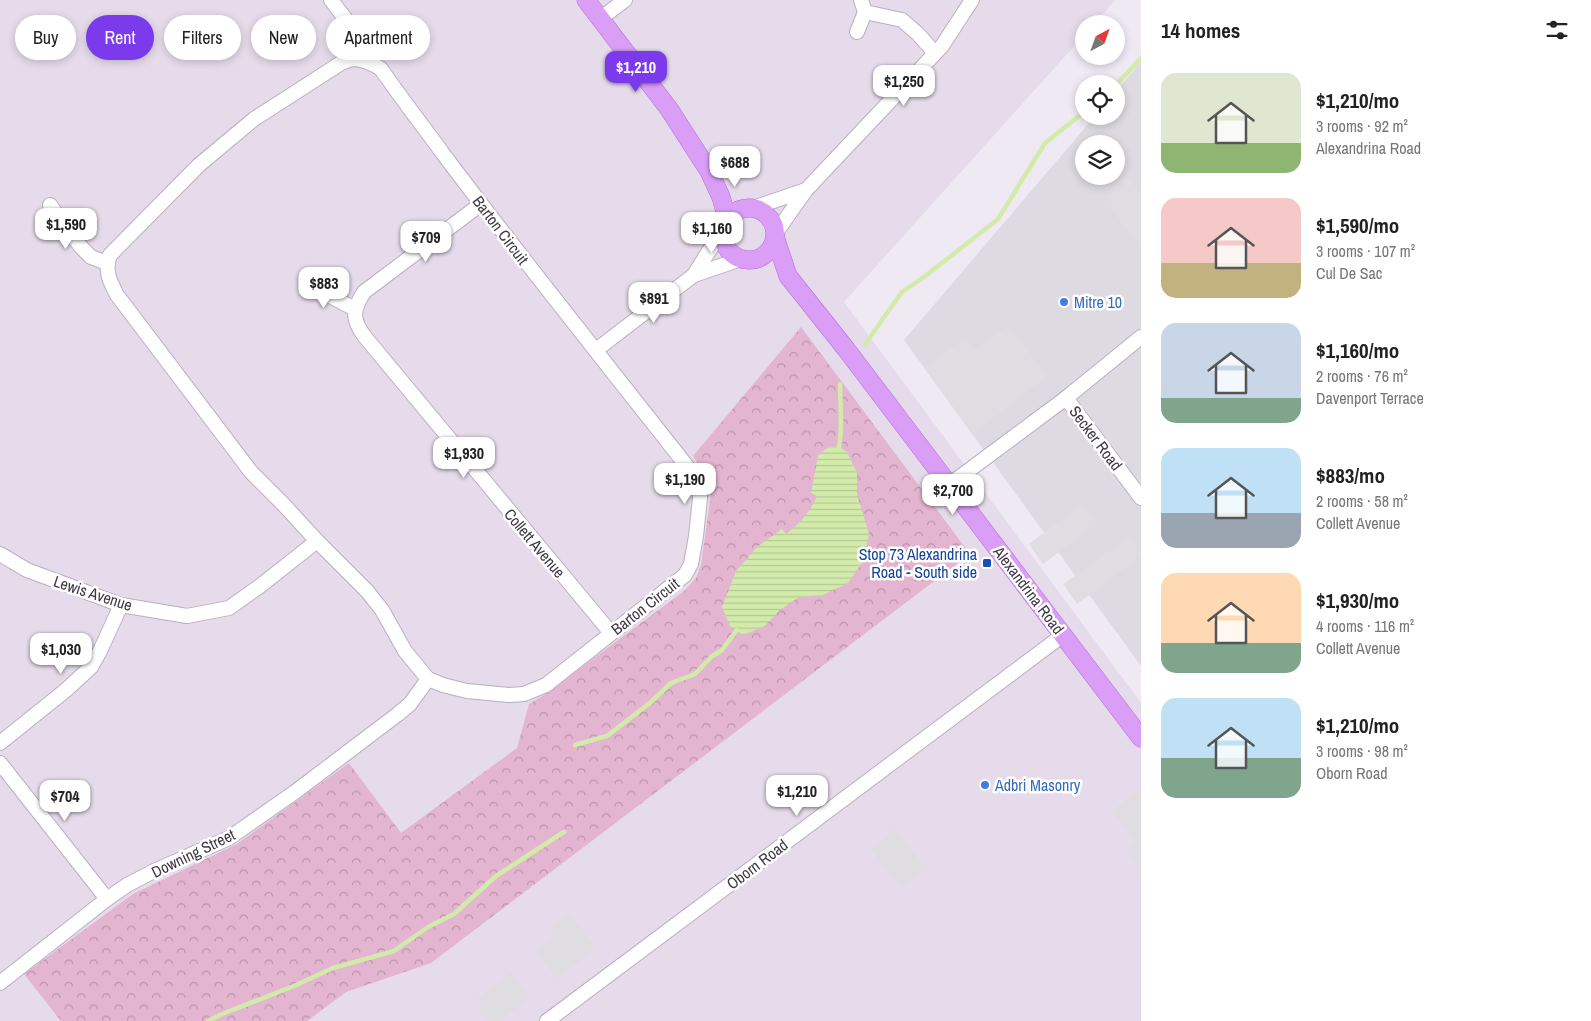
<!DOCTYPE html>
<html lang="en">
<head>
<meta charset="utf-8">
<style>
	body { margin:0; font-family:"Archivo Narrow",sans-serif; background:#f6f6f6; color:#222; height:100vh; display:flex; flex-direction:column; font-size:19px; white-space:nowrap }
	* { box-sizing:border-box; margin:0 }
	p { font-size:16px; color:#767676 }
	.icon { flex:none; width:28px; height:28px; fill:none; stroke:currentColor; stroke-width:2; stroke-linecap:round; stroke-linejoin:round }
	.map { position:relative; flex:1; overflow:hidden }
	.side { display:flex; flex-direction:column; background:#fff; width:450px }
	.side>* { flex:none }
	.top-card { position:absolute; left:15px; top:15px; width:475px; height:45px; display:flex; gap:10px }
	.needle { width:32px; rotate:41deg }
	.tools { position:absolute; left:1075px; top:15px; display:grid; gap:10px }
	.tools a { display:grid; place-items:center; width:50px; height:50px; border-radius:50%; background:#fff; box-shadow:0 2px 8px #0003; font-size:25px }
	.price { position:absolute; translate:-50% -42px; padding:0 11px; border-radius:10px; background:#fff; color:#222; font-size:16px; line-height:32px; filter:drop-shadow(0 1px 2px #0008) }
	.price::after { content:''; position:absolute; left:50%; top:30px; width:15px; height:11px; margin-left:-8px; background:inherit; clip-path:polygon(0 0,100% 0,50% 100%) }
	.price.on { background:#7c3aed; color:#fff }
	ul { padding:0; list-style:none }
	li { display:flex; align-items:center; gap:15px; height:125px; padding:0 20px }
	li span { display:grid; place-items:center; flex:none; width:140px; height:100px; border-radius:15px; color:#555 }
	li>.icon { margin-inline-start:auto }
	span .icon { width:60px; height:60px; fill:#fffc; stroke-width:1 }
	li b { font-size:21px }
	h2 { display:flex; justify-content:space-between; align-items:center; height:60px; padding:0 20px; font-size:21px }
	.chip { padding:0 18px; border-radius:22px; background:#fff; box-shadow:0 2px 8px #0003; font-size:18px; line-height:45px }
	.chip.on { background:#7c3aed; color:#fff }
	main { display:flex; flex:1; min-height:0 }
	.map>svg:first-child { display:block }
	.residential { fill:#e5dbea }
	.industrial { fill:#dedae2; fill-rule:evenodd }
	.park { fill:url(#park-crowns) }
	.parking { fill:#dfdde2 }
	.water { fill:url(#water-rules) }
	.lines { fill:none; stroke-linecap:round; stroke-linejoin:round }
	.stream { stroke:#d2ebaa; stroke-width:4.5 }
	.minor-casing { stroke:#baafc1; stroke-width:16 }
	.major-casing { stroke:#b66fda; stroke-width:19 }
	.minor { stroke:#fff; stroke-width:14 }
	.major { stroke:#da9ef6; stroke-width:18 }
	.shop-dot { fill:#3f7fe0; stroke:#fff; stroke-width:2 }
	.transit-dot { fill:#1a4fb4; stroke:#fff; stroke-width:2 }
	.labels { text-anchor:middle; stroke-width:5; stroke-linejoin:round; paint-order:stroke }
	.street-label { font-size:16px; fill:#403846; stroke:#fff }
	.shop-label { font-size:16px; fill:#366cbe; stroke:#fff; text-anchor:start }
	.transit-label { font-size:16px; fill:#164399; stroke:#fff; text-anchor:end }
</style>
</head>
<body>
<main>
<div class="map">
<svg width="1141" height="1021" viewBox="0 0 1141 1021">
	<defs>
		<pattern id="park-crowns" width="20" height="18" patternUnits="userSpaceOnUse" patternTransform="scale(1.25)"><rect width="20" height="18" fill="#e4b5d0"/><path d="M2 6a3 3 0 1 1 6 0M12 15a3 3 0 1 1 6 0" fill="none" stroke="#ba94ab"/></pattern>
		<pattern id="water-rules" width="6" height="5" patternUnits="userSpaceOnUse" patternTransform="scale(1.25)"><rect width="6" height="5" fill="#d2ebaa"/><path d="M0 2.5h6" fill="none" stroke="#b5ca94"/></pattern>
	</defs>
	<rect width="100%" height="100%" fill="#efe9f3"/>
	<path class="residential" d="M0,0H1115L1094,24H1084V35L844,302L1141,703V1021H0Z"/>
	<path class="industrial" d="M1141,62V666L904,340L1095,116H1116V91ZM1084,144H1116V176H1084Z"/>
	<path class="park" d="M801,327L970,554L431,963L346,992L307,1021H61L24,974L133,894L237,844L349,763L401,833L517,748L529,704L544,695L684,591L696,578L701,565L711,493L709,483L693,456Z"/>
	<g class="parking">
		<path d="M1124,173L1141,194V246L1105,203Z"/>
		<path d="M1008,326L1047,376L972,434L925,369L966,337L975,349Z"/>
		<path d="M1082,504L1096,524L1043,564L1029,544Z"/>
		<path d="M1130,536L1141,550V556L1077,604L1063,584Z"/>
		<path d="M1141,788V870L1127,852L1137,843L1112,811Z"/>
		<path d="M896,829L926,869L901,888L871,849Z"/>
		<path d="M569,913L597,949L557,978L535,951L555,936L550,928Z"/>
		<path d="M511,973L530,998L500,1021H487L479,1010L483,1007L477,999Z"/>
	</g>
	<path class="water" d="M832,446L839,447L847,452L857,473V494L869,534L863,561L848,583L823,595L799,597L780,610L765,626L743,635L730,626L722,607L736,571L757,547L782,529L786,534C800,524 810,512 817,496L811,493L818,456L823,451Z"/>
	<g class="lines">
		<g class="stream">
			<path d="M1116,85L1141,58"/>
			<path d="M865,344L902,292L924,277L998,219L1045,143L1084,112"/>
			<path d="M839,447C843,426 840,405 840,384"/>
			<path d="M575,745L607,736L651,702L671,683L695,674L711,657L722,650L737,630"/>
			<path d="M208,1021L222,1014L294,986L333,968L394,951L428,927L454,914L496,876L564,832"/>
		</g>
		<defs>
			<g id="minor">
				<path d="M331,0L354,30L358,38L360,59"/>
				<path d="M865,12L902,20L918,34L935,53"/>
				<path d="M600,19L625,0"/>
				<path d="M857,32L865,12L861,0"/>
				<path d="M352,59C364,59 372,63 381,69C401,98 423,126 444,155C525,263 610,368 693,474L699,487L700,498L696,536L691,564L685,575L546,685L524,694L509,695L467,691L443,685L428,679L405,651L382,610L367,591L317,541L284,505L251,472L117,295C110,282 104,270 110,255L199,165L254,119L341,63Z"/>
				<path d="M481,204L364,292C352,310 352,320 365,337L611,633"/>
				<path d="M50,205L81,247L91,257L107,263"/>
				<path d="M753,208L806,190"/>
				<path d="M775,234L806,190L942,46L972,0"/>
				<path d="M694,275L722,230"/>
				<path d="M318,278L332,297L355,309"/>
				<path d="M596,350L694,275L741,259"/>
				<path d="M1066,398L1141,337"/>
				<path d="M949,485L1066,398L1141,498"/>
				<path d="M0,554L27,570L121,605L187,616L229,608L260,586L317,541"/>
				<path d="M0,743L66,690L91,667L100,651L121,605"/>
				<path d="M0,763L107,899"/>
				<path d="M0,983L107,899L127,885L154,871L229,838L295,792L398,714L410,704L428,679"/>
				<path d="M547,1021L1063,635"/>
			</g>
			<g id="major">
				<path d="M586,0L669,109L709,171L721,197L727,218"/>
				<circle cx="749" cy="234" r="26"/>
				<path d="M775,237L788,276L846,349L1141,738"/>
			</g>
		</defs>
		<use href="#minor" class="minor-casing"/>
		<use href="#major" class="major-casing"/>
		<use href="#minor" class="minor"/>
		<use href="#major" class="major"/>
	</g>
	<g class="shop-dot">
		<circle cx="1064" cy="302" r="5"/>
		<circle cx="985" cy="785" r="5"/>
	</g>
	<rect class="transit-dot" x="982" y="558" width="10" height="10" rx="2.5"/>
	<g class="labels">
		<g class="street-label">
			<text transform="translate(501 230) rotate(53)" y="6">Barton Circuit</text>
			<text transform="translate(1096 438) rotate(53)" y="6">Secker Road</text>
			<text transform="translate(535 543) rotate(50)" y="6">Collett Avenue</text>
			<text transform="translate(1029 590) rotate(53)" y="6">Alexandrina Road</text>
			<text transform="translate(93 593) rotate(18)" y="6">Lewis Avenue</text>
			<text transform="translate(645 606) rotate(-38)" y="6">Barton Circuit</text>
			<text transform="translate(193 853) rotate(-26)" y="6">Downing Street</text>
			<text transform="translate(757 864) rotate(-37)" y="6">Oborn Road</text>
		</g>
		<g class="shop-label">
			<text x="1074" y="308">Mitre 10</text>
			<text x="995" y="791">Adbri Masonry</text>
		</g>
		<g class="transit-label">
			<text x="977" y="560">Stop 73 Alexandrina<tspan x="977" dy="18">Road - South side</tspan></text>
		</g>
	</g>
</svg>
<div class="tools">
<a><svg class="needle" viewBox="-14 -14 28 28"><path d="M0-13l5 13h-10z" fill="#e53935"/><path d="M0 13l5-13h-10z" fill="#767676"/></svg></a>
<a><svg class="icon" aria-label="locate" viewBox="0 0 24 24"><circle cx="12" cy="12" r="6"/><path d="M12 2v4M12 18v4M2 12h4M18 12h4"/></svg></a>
<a><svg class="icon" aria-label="layers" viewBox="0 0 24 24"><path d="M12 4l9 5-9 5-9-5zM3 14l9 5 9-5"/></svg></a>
</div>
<b class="price on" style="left:636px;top:93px">$1,210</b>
<b class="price" style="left:904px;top:107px">$1,250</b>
<b class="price" style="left:735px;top:188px">$688</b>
<b class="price" style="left:66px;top:250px">$1,590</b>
<b class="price" style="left:712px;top:254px">$1,160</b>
<b class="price" style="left:426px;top:263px">$709</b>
<b class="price" style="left:324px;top:309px">$883</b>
<b class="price" style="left:654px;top:324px">$891</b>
<b class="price" style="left:464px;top:479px">$1,930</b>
<b class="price" style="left:685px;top:505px">$1,190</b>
<b class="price" style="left:953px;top:516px">$2,700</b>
<b class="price" style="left:61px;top:675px">$1,030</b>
<b class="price" style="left:797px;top:817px">$1,210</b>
<b class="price" style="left:65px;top:822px">$704</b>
<div class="top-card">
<a class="chip">Buy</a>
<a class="chip on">Rent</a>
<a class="chip">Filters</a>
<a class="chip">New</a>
<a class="chip">Apartment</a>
</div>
</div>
<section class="side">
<h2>14 homes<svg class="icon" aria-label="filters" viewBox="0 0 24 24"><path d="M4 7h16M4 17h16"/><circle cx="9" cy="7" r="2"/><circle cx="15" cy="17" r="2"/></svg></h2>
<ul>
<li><span style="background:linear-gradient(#dfe7d0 70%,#8fb573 0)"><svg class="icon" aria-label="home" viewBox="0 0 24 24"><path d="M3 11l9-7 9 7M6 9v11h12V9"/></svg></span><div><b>$1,210/mo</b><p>3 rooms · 92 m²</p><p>Alexandrina Road</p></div></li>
<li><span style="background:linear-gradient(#f6c9c9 65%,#c2b280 0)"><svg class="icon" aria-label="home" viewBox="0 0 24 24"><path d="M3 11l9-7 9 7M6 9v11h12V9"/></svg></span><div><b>$1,590/mo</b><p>3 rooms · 107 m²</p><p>Cul De Sac</p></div></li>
<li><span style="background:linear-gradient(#c9d6e8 75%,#7fa58c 0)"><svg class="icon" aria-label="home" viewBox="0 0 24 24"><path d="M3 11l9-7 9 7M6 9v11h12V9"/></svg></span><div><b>$1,160/mo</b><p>2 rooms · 76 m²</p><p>Davenport Terrace</p></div></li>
<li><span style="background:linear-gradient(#bfe0f5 65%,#9aa5b1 0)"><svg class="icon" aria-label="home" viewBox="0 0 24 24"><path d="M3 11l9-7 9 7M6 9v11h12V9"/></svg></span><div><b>$883/mo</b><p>2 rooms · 58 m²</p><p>Collett Avenue</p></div></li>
<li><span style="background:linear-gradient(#ffd9b3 70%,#7fa58c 0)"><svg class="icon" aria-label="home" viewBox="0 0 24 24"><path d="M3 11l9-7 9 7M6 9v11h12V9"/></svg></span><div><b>$1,930/mo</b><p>4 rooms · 116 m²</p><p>Collett Avenue</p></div></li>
<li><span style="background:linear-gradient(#bfe0f5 60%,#7fa58c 0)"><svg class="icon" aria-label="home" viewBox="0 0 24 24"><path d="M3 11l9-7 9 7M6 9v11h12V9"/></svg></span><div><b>$1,210/mo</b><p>3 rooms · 98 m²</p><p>Oborn Road</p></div></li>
</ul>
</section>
</main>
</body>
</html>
